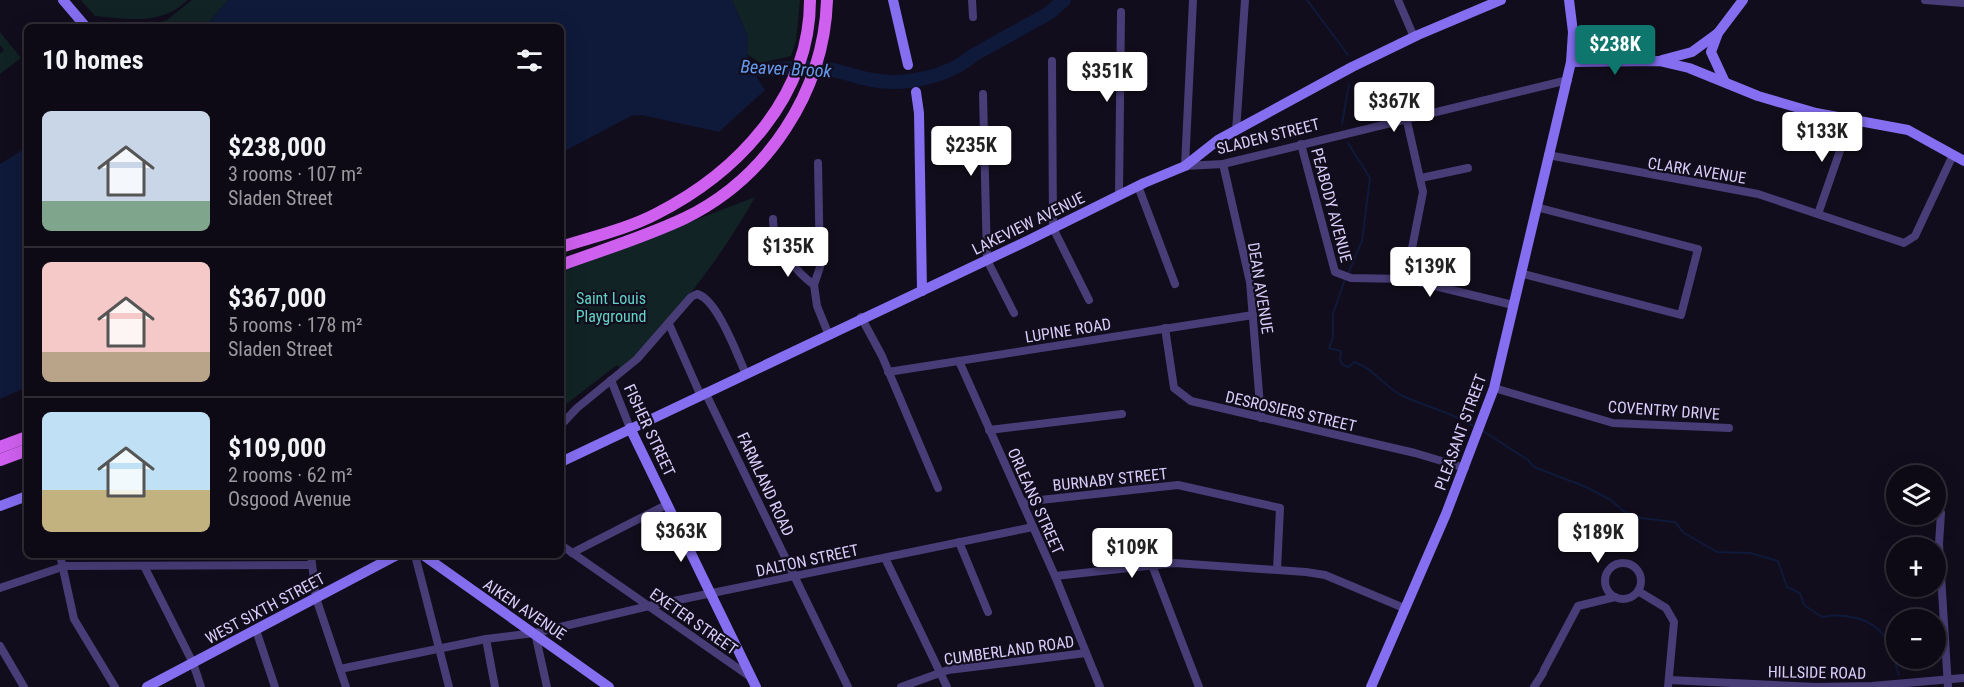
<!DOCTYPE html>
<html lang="en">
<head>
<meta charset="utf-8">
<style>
	body { margin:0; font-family:"Roboto Condensed",sans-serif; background:#1c1822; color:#f1f3f6; height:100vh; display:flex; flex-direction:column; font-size:22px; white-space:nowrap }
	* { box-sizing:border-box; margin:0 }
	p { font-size:20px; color:#9b9aa0 }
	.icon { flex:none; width:33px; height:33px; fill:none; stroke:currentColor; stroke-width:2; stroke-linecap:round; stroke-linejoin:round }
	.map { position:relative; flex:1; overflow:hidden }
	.drawer { position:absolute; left:24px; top:24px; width:540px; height:534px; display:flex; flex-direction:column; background:#0e0a15; border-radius:9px; box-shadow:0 6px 24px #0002,0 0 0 2px #2e2b34 }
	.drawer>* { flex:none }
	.fabs { position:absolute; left:1886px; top:465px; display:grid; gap:12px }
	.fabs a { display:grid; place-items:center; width:60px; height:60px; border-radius:50%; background:#0e0a15; box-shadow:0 6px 24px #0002,0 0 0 2px #2e2b34; font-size:30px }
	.price { position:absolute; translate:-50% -51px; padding:0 14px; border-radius:6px; background:#fff; color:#222; font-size:20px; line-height:39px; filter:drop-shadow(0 2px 3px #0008) }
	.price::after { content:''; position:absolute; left:50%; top:36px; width:18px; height:14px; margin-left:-9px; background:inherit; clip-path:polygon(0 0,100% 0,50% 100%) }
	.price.selected { background:#0f766e; color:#fff }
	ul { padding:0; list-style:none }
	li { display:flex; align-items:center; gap:18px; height:150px; padding:0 18px }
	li+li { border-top:2px solid #2e2b34 }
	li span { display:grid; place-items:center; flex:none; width:168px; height:120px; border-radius:9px; color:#555 }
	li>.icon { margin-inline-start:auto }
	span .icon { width:72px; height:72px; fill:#fffc; stroke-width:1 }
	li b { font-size:26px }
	h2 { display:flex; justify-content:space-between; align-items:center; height:72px; padding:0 18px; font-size:26px }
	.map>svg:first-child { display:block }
	.green { fill:#112325 }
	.water { fill:#0f1939 }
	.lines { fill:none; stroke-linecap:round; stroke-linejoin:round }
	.stream { stroke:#0f1939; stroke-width:2 }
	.river { stroke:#0f1939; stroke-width:14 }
	.street { stroke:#483d77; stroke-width:8 }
	.secondary { stroke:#856ef0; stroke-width:10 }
	.primary { stroke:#cf60ef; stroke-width:12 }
	.labels { text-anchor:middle; stroke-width:4.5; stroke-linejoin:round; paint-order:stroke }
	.street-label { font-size:16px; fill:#d9cefa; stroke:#120d1c }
	.park-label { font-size:16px; fill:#62d2c6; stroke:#120d1c }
	.water-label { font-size:18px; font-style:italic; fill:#669bf0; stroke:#120d1c }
</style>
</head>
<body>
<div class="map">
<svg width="1964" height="687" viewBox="0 0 1964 687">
	<rect width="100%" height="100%" fill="#120d1c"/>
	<g class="green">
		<path d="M81,0H187C162,26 127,19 95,16Z"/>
		<path d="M192,0H228L205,27H143L167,20Z"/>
		<path d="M732,0H800L796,41L791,56L760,63L747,54L748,37Z"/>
		<path d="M0,32L21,58L0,74V54L4,50L0,45Z"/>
		<path d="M755,197C723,255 670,325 621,369L617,365L561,408V272Z"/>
	</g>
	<g class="water">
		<path d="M228,0H732L748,37L747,54L753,71L765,90L719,132L641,115L631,116L561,153V27H205Z"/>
		<path d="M27,147V387L0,399V164Z"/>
	</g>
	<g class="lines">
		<g class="stream">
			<path d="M1307,0L1348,55"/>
			<path d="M1342,124L1349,84"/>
			<path d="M1348,143L1370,178L1362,241L1348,274"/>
			<path d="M1345,279L1333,314V337L1329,348L1341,351L1340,360L1343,365L1349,367L1354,362C1373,368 1384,386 1401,395C1425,407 1452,412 1475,427"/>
			<path d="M1483,431L1528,460L1534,467L1586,487L1611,500L1623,511L1641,518L1675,522L1684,533L1717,552L1750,553L1778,561L1787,587L1800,593L1804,605L1822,617C1844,613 1873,617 1886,639C1893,649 1895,664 1899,675"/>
		</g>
		<path class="river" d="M737,67C765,73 791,66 819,68C837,69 855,77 872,80C904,86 948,77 972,56L1049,13L1064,0"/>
		<g class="street">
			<path d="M972,0L973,17"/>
			<path d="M1193,0L1185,166L1223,164L1568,80"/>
			<path d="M1398,0L1414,37"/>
			<path d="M1925,0L1964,3"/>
			<path d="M1052,61L1053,228L1089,300"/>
			<path d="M983,94L987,260L1014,313"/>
			<path d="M1236,131L1245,0"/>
			<path d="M1301,144L1335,272L1351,278L1406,279L1513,305"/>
			<path d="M1548,155L1758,194L1904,243L1915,236L1953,155"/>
			<path d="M1223,164L1250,282L1261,418"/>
			<path d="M1421,178L1468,168"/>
			<path d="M1138,186L1175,284"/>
			<path d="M1119,195L1121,12"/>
			<path d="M1818,214L1851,119"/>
			<path d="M773,219C772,242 796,272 814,285L817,306L828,333"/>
			<path d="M1520,273L1681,315L1698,249L1536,207"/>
			<path d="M1406,279L1423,192L1406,117"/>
			<path d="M814,285L820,267L818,163"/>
			<path d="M861,317L882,356L938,488"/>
			<path d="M669,324L700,394"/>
			<path d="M1165,328L1174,388L1191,401L1415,453L1465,468"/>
			<path d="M959,361L1055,576L1100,687"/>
			<path d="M888,372L1253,315"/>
			<path d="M611,380L630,428"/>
			<path d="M1494,388L1613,423L1729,428"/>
			<path d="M705,392L848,687"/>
			<path d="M561,425L577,408L637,359L691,297L697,294C717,299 737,354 745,372"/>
			<path d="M989,430L1122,414"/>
			<path d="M1022,502L1178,485L1280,508L1277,570"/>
			<path d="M1941,513L1939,544L1948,687"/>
			<path d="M959,542L988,612"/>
			<path d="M561,545L749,676"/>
			<path d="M572,553L668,504"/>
			<path d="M60,555L74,619L115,687"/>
			<path d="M311,555L316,598L346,687"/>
			<path d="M415,555L449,687"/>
			<path d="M885,558L947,687"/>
			<circle cx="1623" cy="581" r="18"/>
			<path d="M1152,565L1199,687"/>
			<path d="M144,566L193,663L201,687"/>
			<path d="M1055,576L1175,563L1306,572L1325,575L1404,608"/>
			<path d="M0,588L65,566L311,565"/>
			<path d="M1638,591L1666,608L1674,622L1668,687"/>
			<path d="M256,630L275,687"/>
			<path d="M535,633L547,687"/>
			<path d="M486,639L495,687"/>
			<path d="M0,646L24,687"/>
			<path d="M340,669L486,639L535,633L649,606L1033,527"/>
			<path d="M1544,670L1578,606L1615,597"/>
			<path d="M1669,680L1816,687L1872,686L1964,678"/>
			<path d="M901,687L948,670L1086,653"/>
			<path d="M1534,687L1543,673"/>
		</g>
		<g class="secondary">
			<path d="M63,0L86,27"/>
			<path d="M893,0L908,65"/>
			<path d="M1662,60L1692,52L1718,33"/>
			<path d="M1571,62L1659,61L1689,68L1758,96L1816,113L1908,130L1964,161"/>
			<path d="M1724,80L1711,52L1718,33L1743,0"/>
			<path d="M916,92L919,113L922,291"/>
			<path d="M630,428L756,687"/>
			<path d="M561,462L1029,240L1144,183L1185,166L1218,140L1352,67L1418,35L1501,0"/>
			<path d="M0,506L27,496"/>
			<path d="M423,555L609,687"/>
			<path d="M147,687L397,555"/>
			<path d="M1371,687L1446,514L1494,388L1571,62L1573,32L1569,0"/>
		</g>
		<g class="primary">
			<path d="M561,247C592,237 627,229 656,214C737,173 810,97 810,0"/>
			<path d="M561,265C602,250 645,237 685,218C767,178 824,92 827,0"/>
			<path d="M0,447L27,437"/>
			<path d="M0,460L27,450"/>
		</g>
	</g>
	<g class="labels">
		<g class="street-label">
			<text transform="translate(1268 136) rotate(-14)" y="6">SLADEN STREET</text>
			<text transform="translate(1697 170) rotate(9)" y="6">CLARK AVENUE</text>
			<text transform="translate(1332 205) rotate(75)" y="6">PEABODY AVENUE</text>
			<text transform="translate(1028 223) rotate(-26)" y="6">LAKEVIEW AVENUE</text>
			<text transform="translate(1261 288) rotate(81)" y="6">DEAN AVENUE</text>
			<text transform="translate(1068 330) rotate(-9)" y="6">LUPINE ROAD</text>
			<text transform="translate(1664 410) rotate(4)" y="6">COVENTRY DRIVE</text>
			<text transform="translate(1291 411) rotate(13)" y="6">DESROSIERS STREET</text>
			<text transform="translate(650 430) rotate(65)" y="6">FISHER STREET</text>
			<text transform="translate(1460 432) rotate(-70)" y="6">PLEASANT STREET</text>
			<text transform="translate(1110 479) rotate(-6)" y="6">BURNABY STREET</text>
			<text transform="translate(766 484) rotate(65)" y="6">FARMLAND ROAD</text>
			<text transform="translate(1036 501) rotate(66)" y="6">ORLEANS STREET</text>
			<text transform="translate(807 560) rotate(-12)" y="6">DALTON STREET</text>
			<text transform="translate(265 608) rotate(-28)" y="6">WEST SIXTH STREET</text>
			<text transform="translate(525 609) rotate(34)" y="6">AIKEN AVENUE</text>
			<text transform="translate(694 621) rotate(35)" y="6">EXETER STREET</text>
			<text transform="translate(1009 650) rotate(-8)" y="6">CUMBERLAND ROAD</text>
			<text transform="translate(1817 672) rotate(1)" y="6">HILLSIDE ROAD</text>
		</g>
		<g class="park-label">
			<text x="611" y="304">Saint Louis<tspan x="611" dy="18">Playground</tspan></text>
		</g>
		<g class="water-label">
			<text transform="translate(786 69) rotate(3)" y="6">Beaver Brook</text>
		</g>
	</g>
</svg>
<div class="fabs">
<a><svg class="icon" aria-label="layers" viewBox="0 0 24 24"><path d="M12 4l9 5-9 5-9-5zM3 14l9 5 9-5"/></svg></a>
<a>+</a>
<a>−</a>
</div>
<b class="price selected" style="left:1615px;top:76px">$238K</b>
<b class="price" style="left:1107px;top:103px">$351K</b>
<b class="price" style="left:1394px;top:133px">$367K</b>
<b class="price" style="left:1822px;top:163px">$133K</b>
<b class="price" style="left:971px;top:177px">$235K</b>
<b class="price" style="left:788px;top:278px">$135K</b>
<b class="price" style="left:1430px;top:298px">$139K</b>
<b class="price" style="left:681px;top:563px">$363K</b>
<b class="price" style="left:1598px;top:564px">$189K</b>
<b class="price" style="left:1132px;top:579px">$109K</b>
<section class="drawer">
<h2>10 homes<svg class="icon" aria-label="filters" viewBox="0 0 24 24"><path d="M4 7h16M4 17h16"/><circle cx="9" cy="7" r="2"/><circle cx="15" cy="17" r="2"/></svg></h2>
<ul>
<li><span style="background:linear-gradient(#c9d6e8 75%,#7fa58c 0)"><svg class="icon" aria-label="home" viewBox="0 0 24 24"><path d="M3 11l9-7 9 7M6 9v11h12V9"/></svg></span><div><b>$238,000</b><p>3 rooms · 107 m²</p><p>Sladen Street</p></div></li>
<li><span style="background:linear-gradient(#f6c9c9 75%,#b9a48a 0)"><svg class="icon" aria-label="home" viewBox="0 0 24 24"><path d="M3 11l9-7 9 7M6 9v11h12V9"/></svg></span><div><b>$367,000</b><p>5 rooms · 178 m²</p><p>Sladen Street</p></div></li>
<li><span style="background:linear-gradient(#bfe0f5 65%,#c2b280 0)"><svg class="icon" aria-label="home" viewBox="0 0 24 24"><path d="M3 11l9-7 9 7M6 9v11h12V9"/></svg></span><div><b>$109,000</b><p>2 rooms · 62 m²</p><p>Osgood Avenue</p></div></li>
</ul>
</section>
</div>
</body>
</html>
